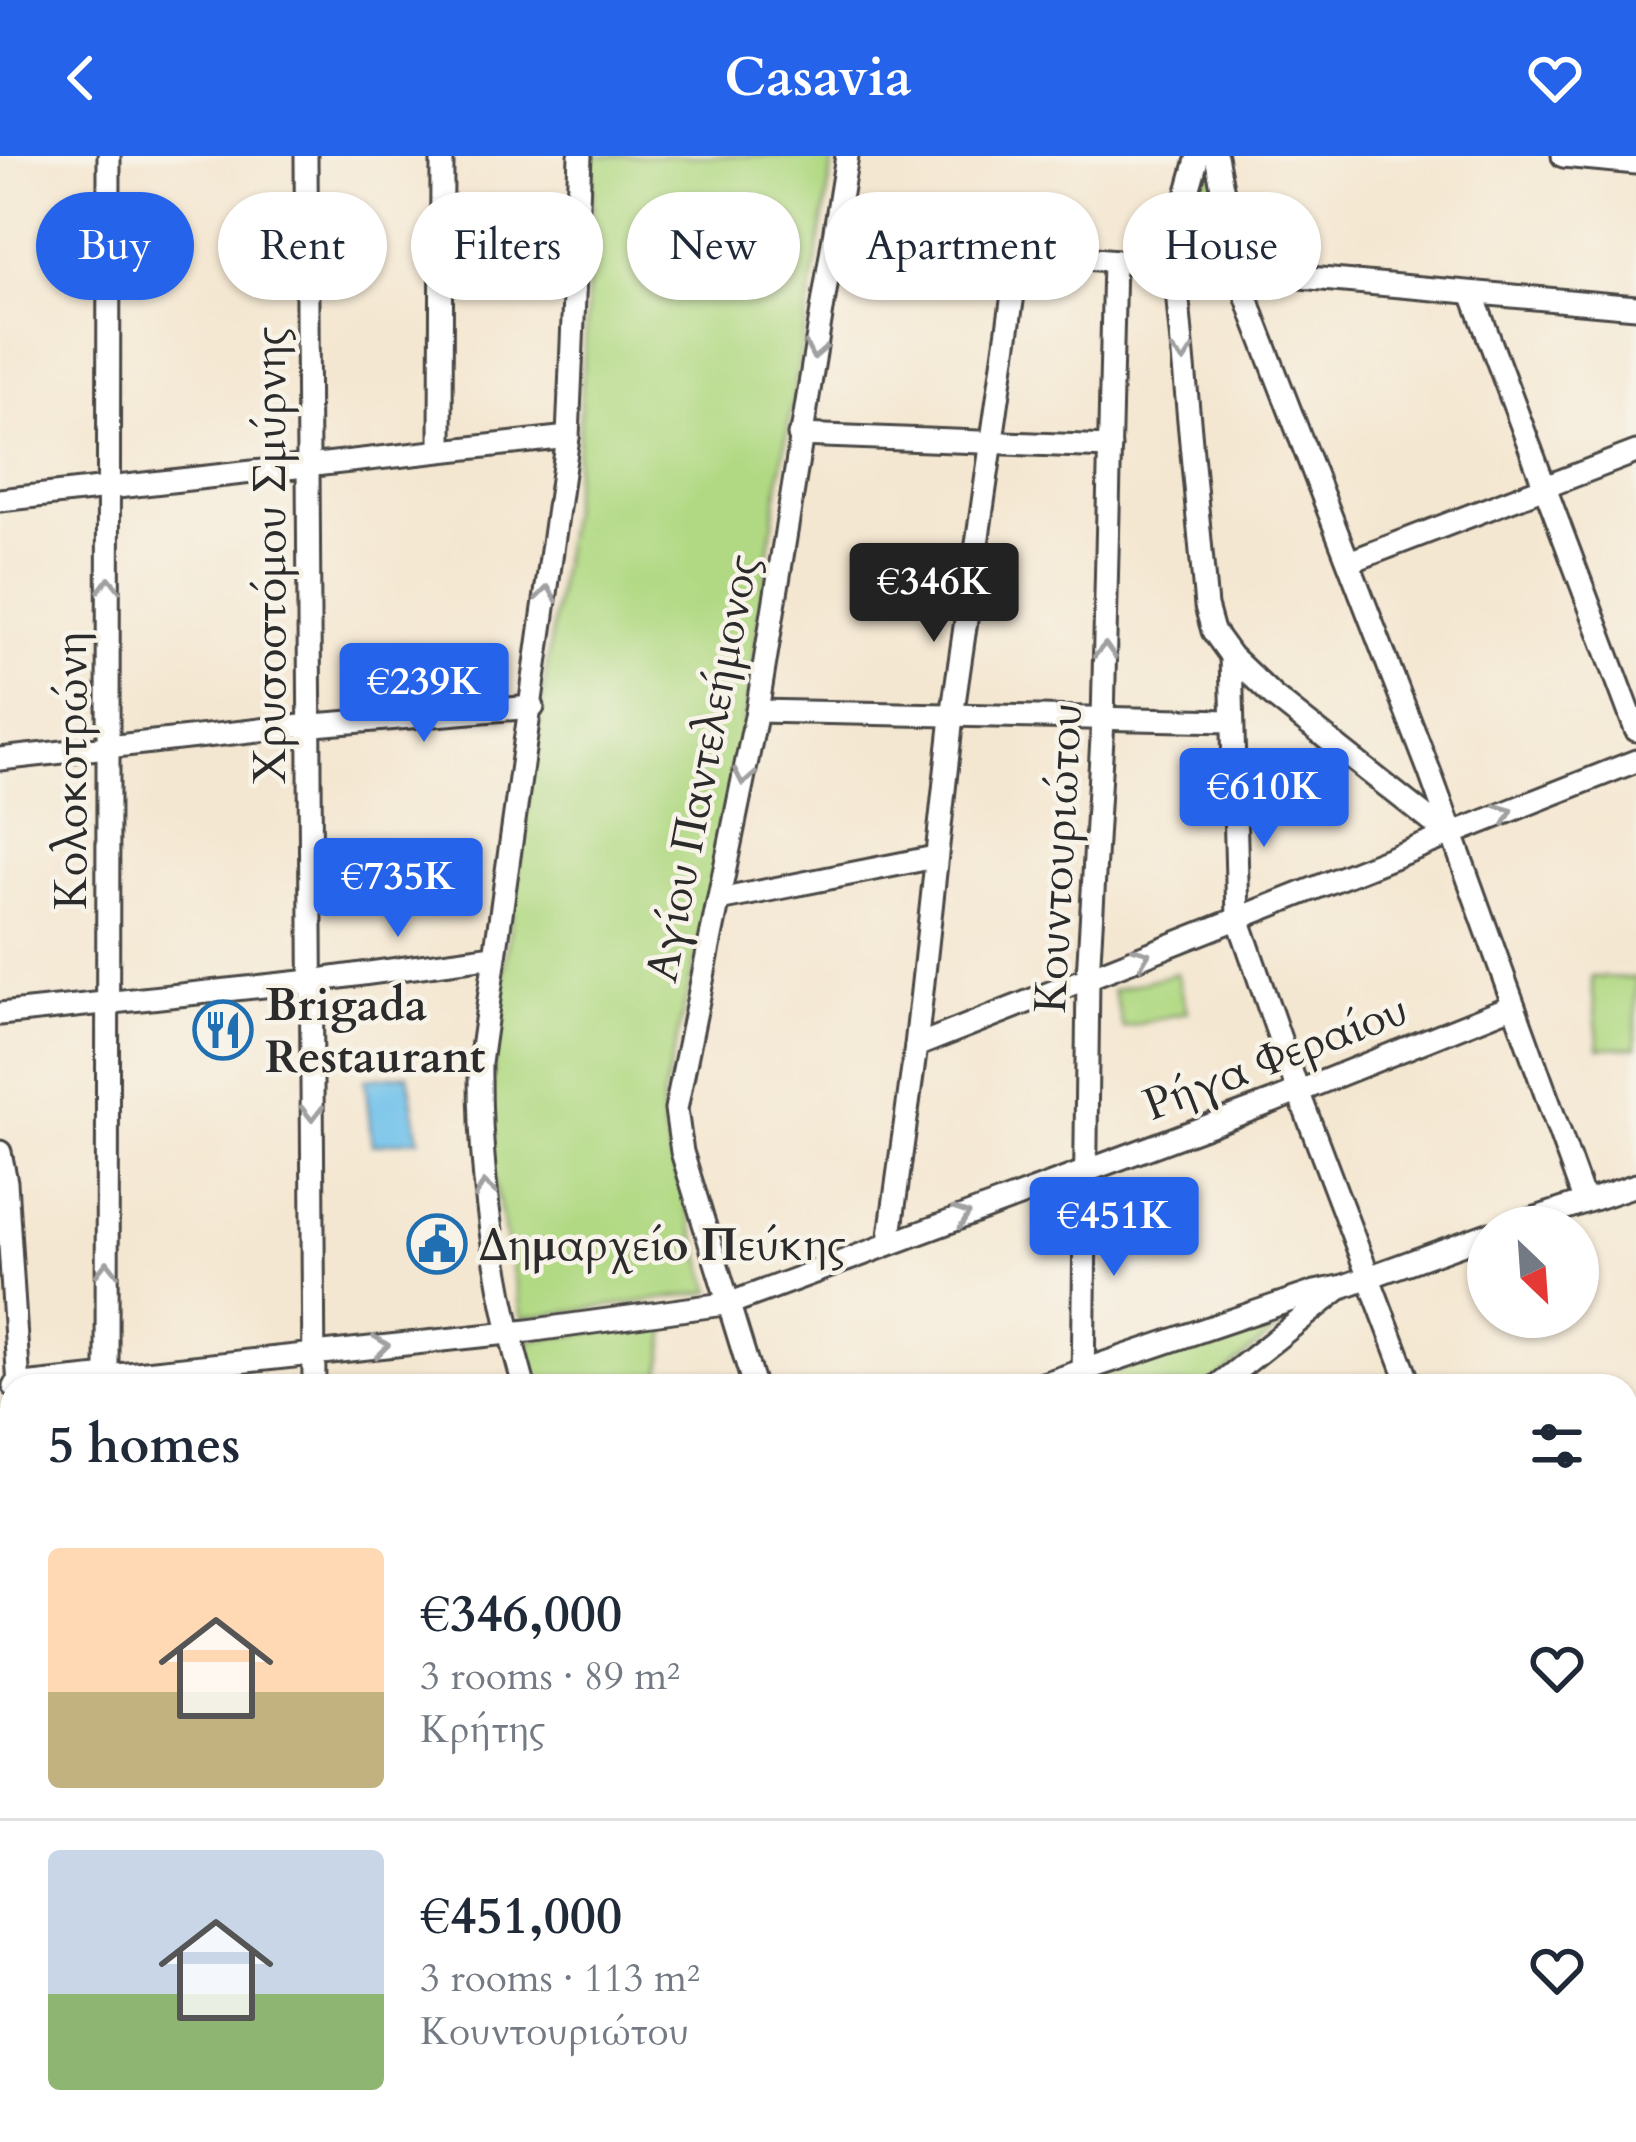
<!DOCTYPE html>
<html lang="en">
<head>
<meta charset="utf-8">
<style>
	body { margin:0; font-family:Cardo,serif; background:#f6f6f7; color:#1f2937; height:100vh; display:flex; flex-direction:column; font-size:45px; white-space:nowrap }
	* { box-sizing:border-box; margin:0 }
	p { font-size:39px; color:#747a83 }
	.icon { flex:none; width:66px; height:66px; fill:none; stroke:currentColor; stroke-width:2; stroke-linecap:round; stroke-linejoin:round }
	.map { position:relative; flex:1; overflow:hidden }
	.drawer { position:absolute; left:0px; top:1218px; width:1638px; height:768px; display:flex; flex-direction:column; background:#fff; border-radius:36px 36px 0 0; box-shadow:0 3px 9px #0004 }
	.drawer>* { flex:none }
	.top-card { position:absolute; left:36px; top:36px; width:1566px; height:108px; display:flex; gap:24px }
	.needle { width:78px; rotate:155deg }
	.fabs { position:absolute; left:1467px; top:1050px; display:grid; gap:24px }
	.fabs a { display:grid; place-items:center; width:132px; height:132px; border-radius:50%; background:#fff; box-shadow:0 3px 9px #0004; font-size:60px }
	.price { position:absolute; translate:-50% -102px; padding:0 27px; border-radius:12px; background:#2563eb; color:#fff; font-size:39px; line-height:78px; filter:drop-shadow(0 3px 6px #0008) }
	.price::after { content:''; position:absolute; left:50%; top:72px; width:36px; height:27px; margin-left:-18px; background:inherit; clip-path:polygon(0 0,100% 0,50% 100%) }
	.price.current { background:#222; color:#fff }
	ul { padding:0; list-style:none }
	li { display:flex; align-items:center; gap:36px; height:300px; padding:0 48px }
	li+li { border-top:3px solid #e0e1e3 }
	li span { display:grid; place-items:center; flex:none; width:336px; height:240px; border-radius:12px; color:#555 }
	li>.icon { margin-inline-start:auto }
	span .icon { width:144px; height:144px; fill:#fffc; stroke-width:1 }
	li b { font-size:51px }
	h2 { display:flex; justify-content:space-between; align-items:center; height:144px; padding:0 48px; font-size:51px }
	.pill { padding:0 42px; border-radius:54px; background:#fff; box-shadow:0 3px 9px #0004; font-size:42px; line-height:108px }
	.pill.current { background:#2563eb; color:#fff }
	header { display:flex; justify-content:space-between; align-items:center; height:156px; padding:0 48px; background:#2563eb; color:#fff; font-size:54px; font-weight:800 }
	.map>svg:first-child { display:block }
	.green { fill:#b1d983; stroke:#6e8257; stroke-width:3 }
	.forest { fill:#8cb971; stroke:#5c724e; stroke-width:3 }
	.water { fill:#6fc1ea; stroke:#4d768a; stroke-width:3 }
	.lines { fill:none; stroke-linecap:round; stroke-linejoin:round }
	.minor-casing { stroke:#494744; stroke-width:27 }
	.major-casing { stroke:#494744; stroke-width:30 }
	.minor { stroke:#fff; stroke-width:21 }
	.major { stroke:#f8bf6c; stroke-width:24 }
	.oneway { stroke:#a0a0a0 }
	.labels { text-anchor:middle; stroke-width:9; stroke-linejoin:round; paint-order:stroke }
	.street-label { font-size:45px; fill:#2b2b2b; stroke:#f7f3e8 }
	.poi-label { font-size:45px; font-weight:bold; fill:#2b2b2b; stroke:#f7f3e8; text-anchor:start }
</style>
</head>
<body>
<header><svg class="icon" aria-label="back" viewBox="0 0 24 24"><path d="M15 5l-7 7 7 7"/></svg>Casavia<svg class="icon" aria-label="heart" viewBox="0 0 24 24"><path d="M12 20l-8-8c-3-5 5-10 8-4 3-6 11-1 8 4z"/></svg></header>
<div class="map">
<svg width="1636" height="1986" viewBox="0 0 1636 1986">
	<rect width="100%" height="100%" fill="#f7f3e8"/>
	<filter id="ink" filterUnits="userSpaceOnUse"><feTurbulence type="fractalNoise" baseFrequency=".00833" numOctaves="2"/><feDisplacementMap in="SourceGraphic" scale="24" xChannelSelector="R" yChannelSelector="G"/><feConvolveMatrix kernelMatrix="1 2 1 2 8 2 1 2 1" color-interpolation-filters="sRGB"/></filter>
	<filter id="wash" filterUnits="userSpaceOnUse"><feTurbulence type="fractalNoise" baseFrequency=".004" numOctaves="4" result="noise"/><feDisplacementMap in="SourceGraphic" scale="48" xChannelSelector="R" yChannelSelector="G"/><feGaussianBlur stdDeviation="2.7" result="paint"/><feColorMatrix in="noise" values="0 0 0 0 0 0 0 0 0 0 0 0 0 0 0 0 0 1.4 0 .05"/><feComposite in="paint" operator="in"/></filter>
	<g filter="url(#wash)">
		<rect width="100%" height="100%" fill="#f4e7d1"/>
		<g class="green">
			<path d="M593,0H834L779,325L743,573L710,743L662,945L663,972L712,1136L522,1162L491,1009L492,925L506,799L578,289L592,78Z"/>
			<path d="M1200,5L1212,8L1223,102L1182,100Z"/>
			<path d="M1177,817L1187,856L1123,872L1113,834Z"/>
			<path d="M1591,821L1636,822V891L1599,892Z"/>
			<path d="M1309,1148L1208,1230H1091V1223Z"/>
			<path d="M668,1166L659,1230H539L526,1185Z"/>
			<rect x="792" y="1974" width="153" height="12"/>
		</g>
		<path class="forest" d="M1626,1778H1636V1986H1391L1387,1974H1626Z"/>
		<path class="water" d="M408,918L419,983L372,989L365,923Z"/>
	</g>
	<g filter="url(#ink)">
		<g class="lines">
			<defs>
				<g id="minor">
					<path d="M306,0L314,1230"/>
					<path d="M1198,0L1179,68L1175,112L1206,450L1213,475L1231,500L1273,540L1450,680"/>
					<path d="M1216,0L1238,115L1254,162L1430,617L1584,1044"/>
					<path d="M1563,0L1636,7"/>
					<path d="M837,80L1636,151"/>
					<path d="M1472,137L1636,574"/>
					<path d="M799,279L1110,291"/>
					<path d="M441,293L442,0"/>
					<path d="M0,344L568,281"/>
					<path d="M1349,406L1636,296"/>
					<path d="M1231,500L1238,762L1298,935L1410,1230"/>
					<path d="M757,555L1232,565"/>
					<path d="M0,603L278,572L533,551"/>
					<path d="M719,744L935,701"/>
					<path d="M0,858L311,825L494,800"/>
					<path d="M916,890L1636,605"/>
					<path d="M0,996L6,1026L19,1230"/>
					<path d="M1509,1071L1636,1029"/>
					<path d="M889,1087L916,890L952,561L1019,97"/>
					<path d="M107,1229L109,0"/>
					<path d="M14,1230L528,1175L731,1147L1272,946L1512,850"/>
					<path d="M524,1230C494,1125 479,1017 480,907L568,281L580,0"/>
					<path d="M754,1230L682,996L676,953L757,555L847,0"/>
					<path d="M1037,1230L1315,1136L1344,1130L1488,1078"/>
					<path d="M1083,1230L1088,821L1103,565L1114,105"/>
					<path d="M1217,1230L1338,1134"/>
					<path d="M0,1451L12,1449"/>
					<path d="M0,1723L12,1722"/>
					<path d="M1626,1768H1636"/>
					<path d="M0,1953L12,1948"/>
					<path d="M318,1974V1986"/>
					<path d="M618,1974V1986"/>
					<path d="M779,1974L780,1986"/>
					<path d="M1145,1974L1147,1986"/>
					<path d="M1378,1974L1382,1986"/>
					<path d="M110,1986V1974"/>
				</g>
				<g id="major">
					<path d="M1626,1401L1636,1399"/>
					<path d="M1626,1419L1636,1417"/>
					<path d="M380,1986L396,1974"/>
					<path d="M410,1986L425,1974"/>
				</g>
			</defs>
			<use href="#minor" class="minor-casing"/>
			<use href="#major" class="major-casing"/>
			<use href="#minor" class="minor"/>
			<use href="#major" class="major"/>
		</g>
		<defs><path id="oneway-chevron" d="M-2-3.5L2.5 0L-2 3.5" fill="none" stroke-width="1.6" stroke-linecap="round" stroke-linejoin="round" transform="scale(3)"/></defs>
		<g class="oneway">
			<use href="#oneway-chevron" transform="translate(815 195) rotate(101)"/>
			<use href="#oneway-chevron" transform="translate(1183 198) rotate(85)"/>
			<use href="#oneway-chevron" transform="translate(109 429) rotate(-90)"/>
			<use href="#oneway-chevron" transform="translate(547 438) rotate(-83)"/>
			<use href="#oneway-chevron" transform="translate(1105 495) rotate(-88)"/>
			<use href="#oneway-chevron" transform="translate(744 621) rotate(101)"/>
			<use href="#oneway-chevron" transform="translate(1505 657) rotate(-22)"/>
			<use href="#oneway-chevron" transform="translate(1142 800) rotate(-22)"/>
			<use href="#oneway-chevron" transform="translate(312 957) rotate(90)"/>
			<use href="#oneway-chevron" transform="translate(485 1033) rotate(-100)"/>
			<use href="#oneway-chevron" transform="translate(962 1060) rotate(-20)"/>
			<use href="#oneway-chevron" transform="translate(107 1113) rotate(-90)"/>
			<use href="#oneway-chevron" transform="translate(381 1190) rotate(-7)"/>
		</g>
	</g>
	<defs>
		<symbol id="restaurant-ring" viewBox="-11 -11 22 22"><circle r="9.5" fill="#f7f3e8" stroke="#1f6fb2" stroke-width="1.5"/><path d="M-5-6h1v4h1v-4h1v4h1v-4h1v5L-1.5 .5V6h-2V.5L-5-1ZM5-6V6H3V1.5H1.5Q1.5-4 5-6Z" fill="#1f6fb2"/></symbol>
		<symbol id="civic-ring" viewBox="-11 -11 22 22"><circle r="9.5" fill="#f7f3e8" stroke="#1f6fb2" stroke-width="1.5"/><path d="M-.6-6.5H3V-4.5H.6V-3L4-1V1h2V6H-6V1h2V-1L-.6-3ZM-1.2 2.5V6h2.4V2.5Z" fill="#1f6fb2"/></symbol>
	</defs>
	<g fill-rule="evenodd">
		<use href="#restaurant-ring" x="190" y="841" width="66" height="66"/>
		<use href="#civic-ring" x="404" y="1055" width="66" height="66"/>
	</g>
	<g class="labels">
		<g class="street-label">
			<text transform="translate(269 399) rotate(-90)" y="16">Χρυσοστόμου Σμύρνης</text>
			<text transform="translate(701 612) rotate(-79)" y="16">Αγίου Παντελεήμονος</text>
			<text transform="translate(70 615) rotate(-90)" y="16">Κολοκοτρώνη</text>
			<text transform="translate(1057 702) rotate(-87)" y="16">Κουντουριώτου</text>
			<text transform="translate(1275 900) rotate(-21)" y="16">Ρήγα Φεραίου</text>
		</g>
		<g class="poi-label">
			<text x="265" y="864">Brigada<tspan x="265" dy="52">Restaurant</tspan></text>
			<text x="479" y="1104">Δημαρχείο Πεύκης</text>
		</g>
	</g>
</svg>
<div class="fabs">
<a><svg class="needle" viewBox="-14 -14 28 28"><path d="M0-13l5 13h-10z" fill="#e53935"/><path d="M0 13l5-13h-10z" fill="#747a83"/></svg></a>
</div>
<b class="price current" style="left:934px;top:489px">€346K</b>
<b class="price" style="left:424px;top:589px">€239K</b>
<b class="price" style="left:1264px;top:694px">€610K</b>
<b class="price" style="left:398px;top:784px">€735K</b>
<b class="price" style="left:1114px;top:1123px">€451K</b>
<div class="top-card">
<a class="pill current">Buy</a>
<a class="pill">Rent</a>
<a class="pill">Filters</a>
<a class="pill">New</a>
<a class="pill">Apartment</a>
<a class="pill">House</a>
</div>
<section class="drawer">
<h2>5 homes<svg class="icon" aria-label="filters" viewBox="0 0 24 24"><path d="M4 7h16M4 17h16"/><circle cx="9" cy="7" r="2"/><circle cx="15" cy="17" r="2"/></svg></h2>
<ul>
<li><span style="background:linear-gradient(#ffd9b3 60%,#c2b280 0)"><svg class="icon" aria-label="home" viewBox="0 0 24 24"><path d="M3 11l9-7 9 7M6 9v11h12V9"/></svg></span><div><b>€346,000</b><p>3 rooms · 89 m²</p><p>Κρήτης</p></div><svg class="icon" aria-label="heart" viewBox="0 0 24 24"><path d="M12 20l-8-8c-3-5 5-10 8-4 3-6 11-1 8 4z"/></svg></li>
<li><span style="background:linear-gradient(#c9d6e8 60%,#8fb573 0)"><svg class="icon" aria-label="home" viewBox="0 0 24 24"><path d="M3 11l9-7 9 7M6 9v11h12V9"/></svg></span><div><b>€451,000</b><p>3 rooms · 113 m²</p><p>Κουντουριώτου</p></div><svg class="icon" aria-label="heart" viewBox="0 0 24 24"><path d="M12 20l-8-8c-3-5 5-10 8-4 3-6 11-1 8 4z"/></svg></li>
</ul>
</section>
</div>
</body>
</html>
